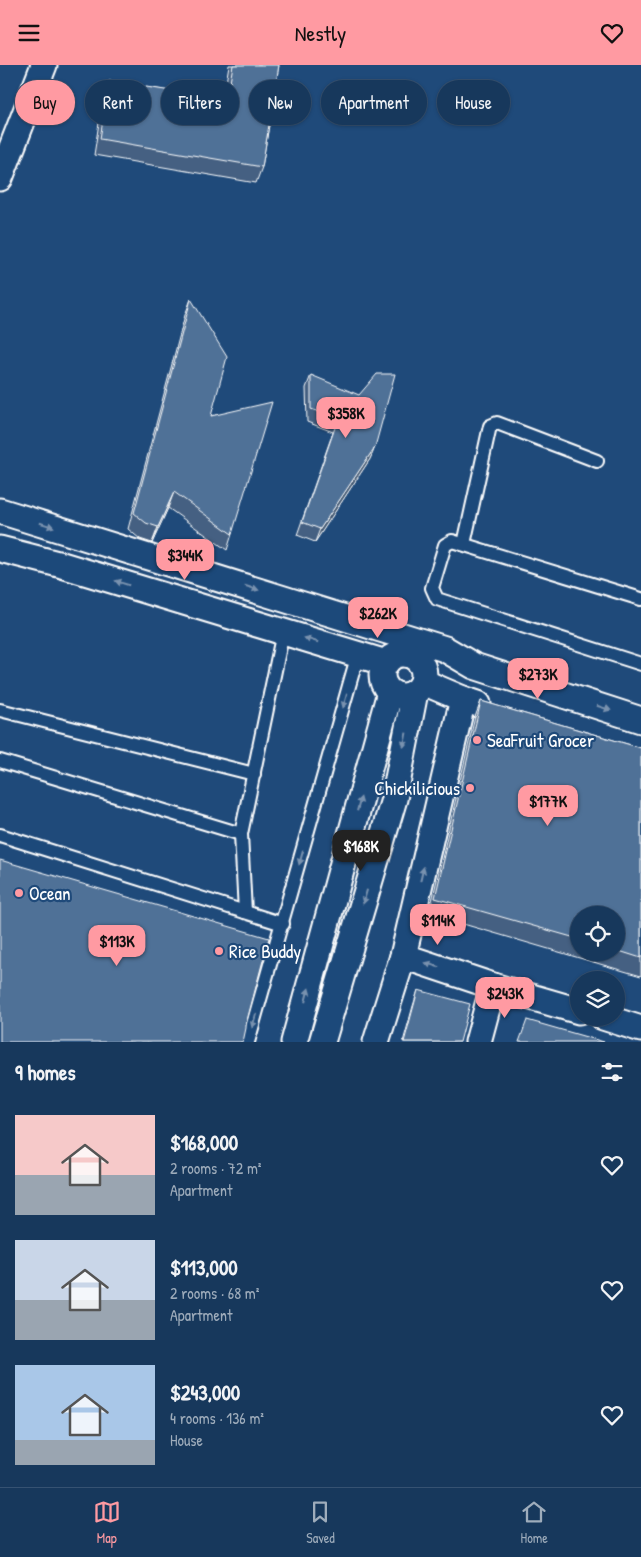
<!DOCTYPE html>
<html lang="en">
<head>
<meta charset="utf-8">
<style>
	body { margin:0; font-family:"Patrick Hand",sans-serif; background:#203f62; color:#f1f3f6; height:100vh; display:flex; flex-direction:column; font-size:19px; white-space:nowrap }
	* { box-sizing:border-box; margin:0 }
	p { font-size:16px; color:#9eacbb }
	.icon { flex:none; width:28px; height:28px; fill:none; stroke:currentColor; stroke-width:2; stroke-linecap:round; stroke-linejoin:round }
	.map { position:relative; height:977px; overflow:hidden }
	.panel { display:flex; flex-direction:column; background:#17385c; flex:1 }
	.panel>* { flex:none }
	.hud { position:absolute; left:15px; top:15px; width:611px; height:45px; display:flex; gap:10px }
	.buttons { position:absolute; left:570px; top:841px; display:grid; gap:10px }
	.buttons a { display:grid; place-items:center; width:55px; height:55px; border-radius:50%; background:#17385c; box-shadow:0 1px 4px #0004,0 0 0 1px #365272; font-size:25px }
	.price { position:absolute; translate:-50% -42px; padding:0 11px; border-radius:10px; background:#ff9aa2; color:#111; font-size:16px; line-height:32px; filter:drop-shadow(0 1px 2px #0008) }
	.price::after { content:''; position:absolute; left:50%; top:30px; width:15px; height:11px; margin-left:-8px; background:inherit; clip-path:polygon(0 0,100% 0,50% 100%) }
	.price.selected { background:#222; color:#fff }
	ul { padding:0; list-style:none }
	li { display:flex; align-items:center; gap:15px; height:125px; padding:0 15px }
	li span { display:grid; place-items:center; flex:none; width:140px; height:100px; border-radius:0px; color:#555 }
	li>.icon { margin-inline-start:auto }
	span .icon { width:60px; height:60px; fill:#fffc; stroke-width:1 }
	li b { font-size:21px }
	h2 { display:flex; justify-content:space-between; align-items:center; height:60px; padding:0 15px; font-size:21px }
	.pill { padding:0 18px; border-radius:22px; background:#17385c; box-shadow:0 1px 4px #0004,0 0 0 1px #365272; font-size:18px; line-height:45px }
	.pill.selected { background:#ff9aa2; color:#111 }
	header { display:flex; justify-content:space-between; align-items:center; height:65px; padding:0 15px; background:#ff9aa2; color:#111; font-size:22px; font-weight:600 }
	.tab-bar { display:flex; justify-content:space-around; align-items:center; height:70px; border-top:1px solid #365272; background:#17385c; font-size:14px; color:#9eacbb }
	.tab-bar a { display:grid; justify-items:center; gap:2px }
	.tab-bar .selected { color:#ff9aa2 }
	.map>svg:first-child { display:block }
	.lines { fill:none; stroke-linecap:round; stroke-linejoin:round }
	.service-casing { stroke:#fff; stroke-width:16 }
	.minor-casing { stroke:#fff; stroke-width:29 }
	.service { stroke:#1f4a7a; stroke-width:12 }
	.minor { stroke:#1f4a7a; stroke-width:25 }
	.wall { fill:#456182; stroke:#fff; fill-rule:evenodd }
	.shaded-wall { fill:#384f6a; stroke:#fff }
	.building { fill:#507197; stroke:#fff }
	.oneway { fill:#7992af }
	.poi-dot { fill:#ff9aa2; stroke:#1f4a7a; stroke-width:2 }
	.labels { text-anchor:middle; stroke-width:4.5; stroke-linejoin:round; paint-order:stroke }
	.poi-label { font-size:19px; fill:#fff; stroke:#1f4a7a; text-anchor:start }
</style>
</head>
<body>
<header><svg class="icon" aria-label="menu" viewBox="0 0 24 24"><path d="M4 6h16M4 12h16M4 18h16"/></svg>Nestly<svg class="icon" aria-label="heart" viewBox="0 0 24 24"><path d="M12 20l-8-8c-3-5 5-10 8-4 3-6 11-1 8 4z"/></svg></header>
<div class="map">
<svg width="641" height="977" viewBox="0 0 641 977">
	<rect width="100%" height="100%" fill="#1f4a7a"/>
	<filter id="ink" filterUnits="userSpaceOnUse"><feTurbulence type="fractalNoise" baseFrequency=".02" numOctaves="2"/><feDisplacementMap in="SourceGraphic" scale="10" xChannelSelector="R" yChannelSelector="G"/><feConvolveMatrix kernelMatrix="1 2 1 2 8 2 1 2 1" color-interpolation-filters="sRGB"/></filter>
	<g filter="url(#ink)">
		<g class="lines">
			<defs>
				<g id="service">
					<path d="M464,479L490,361L497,358L597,396"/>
					<path d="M641,534L452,476L445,480L432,523L437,534L641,599"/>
					<path d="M0,645L254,709"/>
					<path d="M0,696L241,769"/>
					<path d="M0,770L283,859"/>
					<path d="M245,847L241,769L283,567"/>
					<path d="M248,977L358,589"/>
				</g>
				<g id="minor">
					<path d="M0,113L44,0"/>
					<path d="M0,446L445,584L474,601L641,655"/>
					<path d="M0,484L62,500L386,598"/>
					<circle cx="403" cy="610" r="21"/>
					<path d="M423,617L463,634L478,639"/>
					<path d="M403,891L463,634"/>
					<path d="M603,952L641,964"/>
					<path d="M294,977L390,627"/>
					<path d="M322,977L394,734L415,627"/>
					<path d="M376,977L403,891L493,921L579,946"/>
					<path d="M478,977L493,921"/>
				</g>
			</defs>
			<use href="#service" class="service-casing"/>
			<use href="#minor" class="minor-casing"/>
			<use href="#service" class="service"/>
			<use href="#minor" class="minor"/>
		</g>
		<g class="wall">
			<path d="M229,0H279L262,102L256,118L94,90L103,32L109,16L223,35Z"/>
			<path d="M191,234L211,351L232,469L227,485L168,443L152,478L140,474L128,464L185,250Z"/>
			<path d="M311,310L375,382L370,394L315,477L297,470L333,367L307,357L306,323Z"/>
			<path d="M481,636L641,683V911L429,849L475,652ZM579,850H616V888H579Z"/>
			<path d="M418,925L460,977H403L413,941Z"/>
		</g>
		<g class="shaded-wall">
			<path d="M375,382L370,394L315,477L320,464Z"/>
			<path d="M174,427L168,443L152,478L158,462Z"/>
		</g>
		<g class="building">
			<path d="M233,0H279L262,102L100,74L109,16L227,35Z"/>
			<path d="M191,234L227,292L211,351L272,337L232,469L174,427L158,462L146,458L134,448Z"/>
			<path d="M377,309H395L375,382L320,464L302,457L338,354L311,344V310L359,330Z"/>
			<path d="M481,636L641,683V893L616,885V850H579V874L435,833Z"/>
			<path d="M0,795L269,873L246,959V963L243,977H0Z"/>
			<path d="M418,925L470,939L460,977H404Z"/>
			<path d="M527,955L604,977H519Z"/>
		</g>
		<defs><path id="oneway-solid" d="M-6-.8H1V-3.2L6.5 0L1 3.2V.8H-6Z" transform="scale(1.25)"/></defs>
		<g class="oneway">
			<use href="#oneway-solid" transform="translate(47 460) rotate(17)"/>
			<use href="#oneway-solid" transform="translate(122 518) rotate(-163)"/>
			<use href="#oneway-solid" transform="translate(252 523) rotate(17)"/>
			<use href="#oneway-solid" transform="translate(311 575) rotate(-163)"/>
			<use href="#oneway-solid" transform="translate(345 636) rotate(106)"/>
			<use href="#oneway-solid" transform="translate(604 643) rotate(18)"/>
			<use href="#oneway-solid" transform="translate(405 675) rotate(101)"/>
			<use href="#oneway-solid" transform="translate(359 739) rotate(-75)"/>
			<use href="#oneway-solid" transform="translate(301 793) rotate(106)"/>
			<use href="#oneway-solid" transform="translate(422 809) rotate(-77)"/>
			<use href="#oneway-solid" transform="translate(365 832) rotate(106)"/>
			<use href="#oneway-solid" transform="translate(432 900) rotate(-162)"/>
			<use href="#oneway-solid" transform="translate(307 930) rotate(-75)"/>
			<use href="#oneway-solid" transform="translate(254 956) rotate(106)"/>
		</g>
	</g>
	<g class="poi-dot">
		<circle cx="477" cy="675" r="5"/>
		<circle cx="470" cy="723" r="5"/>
		<circle cx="19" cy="828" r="5"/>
		<circle cx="219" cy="886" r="5"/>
	</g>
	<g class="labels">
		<g class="poi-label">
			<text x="487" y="682">SeaFruit Grocer</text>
			<text x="460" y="730" text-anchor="end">Chickilicious</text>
			<text x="29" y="835">Ocean</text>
			<text x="229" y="893">Rice Buddy</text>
		</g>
	</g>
</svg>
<div class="buttons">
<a><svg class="icon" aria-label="locate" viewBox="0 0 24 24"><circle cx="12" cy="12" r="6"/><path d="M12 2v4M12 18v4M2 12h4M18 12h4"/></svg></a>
<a><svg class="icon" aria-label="layers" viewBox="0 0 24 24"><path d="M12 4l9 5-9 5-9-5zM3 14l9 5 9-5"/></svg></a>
</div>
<b class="price" style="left:346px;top:374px">$358K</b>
<b class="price" style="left:185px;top:516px">$344K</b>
<b class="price" style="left:378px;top:574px">$262K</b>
<b class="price" style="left:538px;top:635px">$273K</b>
<b class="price" style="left:548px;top:762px">$177K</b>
<b class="price selected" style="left:361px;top:807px">$168K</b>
<b class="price" style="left:438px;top:881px">$114K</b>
<b class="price" style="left:117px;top:902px">$113K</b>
<b class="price" style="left:505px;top:954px">$243K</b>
<div class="hud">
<a class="pill selected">Buy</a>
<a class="pill">Rent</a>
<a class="pill">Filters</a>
<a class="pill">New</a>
<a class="pill">Apartment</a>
<a class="pill">House</a>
</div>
</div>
<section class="panel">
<h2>9 homes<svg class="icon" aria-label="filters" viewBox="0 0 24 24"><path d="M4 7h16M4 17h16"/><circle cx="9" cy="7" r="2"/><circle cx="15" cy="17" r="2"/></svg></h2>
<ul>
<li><span style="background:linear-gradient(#f6c9c9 60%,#9aa5b1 0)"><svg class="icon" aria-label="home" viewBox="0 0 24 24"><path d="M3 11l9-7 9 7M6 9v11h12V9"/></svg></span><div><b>$168,000</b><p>2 rooms · 72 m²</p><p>Apartment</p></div><svg class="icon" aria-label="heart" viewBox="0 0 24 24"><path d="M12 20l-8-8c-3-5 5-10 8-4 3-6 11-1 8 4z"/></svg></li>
<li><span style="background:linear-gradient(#c9d6e8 60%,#9aa5b1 0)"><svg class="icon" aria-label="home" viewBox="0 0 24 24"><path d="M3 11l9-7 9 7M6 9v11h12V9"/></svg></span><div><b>$113,000</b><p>2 rooms · 68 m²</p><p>Apartment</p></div><svg class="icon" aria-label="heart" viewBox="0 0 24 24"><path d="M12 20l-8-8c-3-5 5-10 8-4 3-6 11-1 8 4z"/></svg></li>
<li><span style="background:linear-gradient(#a9c7e8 75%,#9aa5b1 0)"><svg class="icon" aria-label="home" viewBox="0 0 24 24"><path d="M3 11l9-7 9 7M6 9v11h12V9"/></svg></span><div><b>$243,000</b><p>4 rooms · 136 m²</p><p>House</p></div><svg class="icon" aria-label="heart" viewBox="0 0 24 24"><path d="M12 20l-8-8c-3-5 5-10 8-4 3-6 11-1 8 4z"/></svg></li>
</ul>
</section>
<nav class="tab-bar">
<a class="selected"><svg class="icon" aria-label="map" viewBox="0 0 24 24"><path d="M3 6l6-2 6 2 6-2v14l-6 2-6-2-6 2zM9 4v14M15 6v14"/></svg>Map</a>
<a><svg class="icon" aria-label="saved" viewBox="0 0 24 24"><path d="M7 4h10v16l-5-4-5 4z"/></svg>Saved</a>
<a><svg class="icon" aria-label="home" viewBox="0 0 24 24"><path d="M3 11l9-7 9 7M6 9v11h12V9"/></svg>Home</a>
</nav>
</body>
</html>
